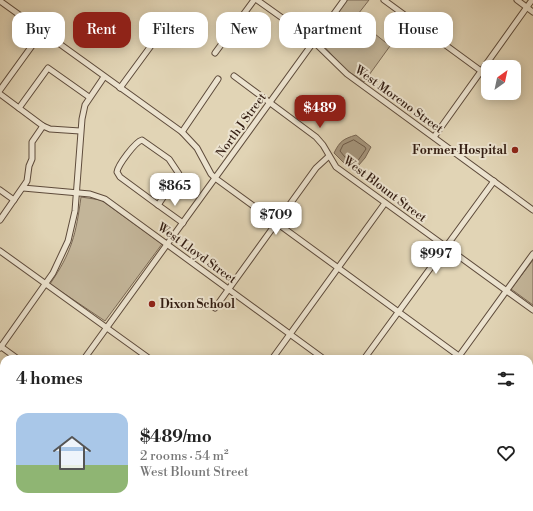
<!DOCTYPE html>
<html lang="en">
<head>
<meta charset="utf-8">
<style>
	body { margin:0; font-family:"Libre Bodoni",serif; background:#f6f6f6; color:#222; height:100vh; display:flex; flex-direction:column; font-size:15px; white-space:nowrap }
	* { box-sizing:border-box; margin:0 }
	p { font-size:13px; color:#767676 }
	.icon { flex:none; width:22px; height:22px; fill:none; stroke:currentColor; stroke-width:2; stroke-linecap:round; stroke-linejoin:round }
	.map { position:relative; flex:1; overflow:hidden }
	.panel { position:absolute; left:0px; top:355px; width:533px; height:156px; display:flex; flex-direction:column; background:#fff; border-radius:12px 12px 0 0; box-shadow:0 2px 10px #0003 }
	.panel>* { flex:none }
	.hud { position:absolute; left:12px; top:12px; width:509px; height:36px; display:flex; gap:8px }
	.needle { width:26px; rotate:33deg }
	.tools { position:absolute; left:481px; top:60px; display:grid; gap:8px }
	.tools a { display:grid; place-items:center; width:40px; height:40px; border-radius:8px; background:#fff; box-shadow:0 2px 10px #0003; font-size:20px }
	.price { position:absolute; translate:-50% -34px; padding:0 9px; border-radius:8px; background:#fff; color:#222; font-size:13px; line-height:26px; filter:drop-shadow(0 1px 2px #0008) }
	.price::after { content:''; position:absolute; left:50%; top:24px; width:12px; height:9px; margin-left:-6px; background:inherit; clip-path:polygon(0 0,100% 0,50% 100%) }
	.price.current { background:#8f2418; color:#fff }
	ul { padding:0; list-style:none }
	li { display:flex; align-items:center; gap:12px; height:100px; padding:0 16px }
	li+li { border-top:1px solid #e0e0e0 }
	li span { display:grid; place-items:center; flex:none; width:112px; height:80px; border-radius:12px; color:#555 }
	li>.icon { margin-inline-start:auto }
	span .icon { width:48px; height:48px; fill:#fffc; stroke-width:1 }
	li b { font-size:17px }
	h2 { display:flex; justify-content:space-between; align-items:center; height:48px; padding:0 16px; font-size:17px }
	.pill { padding:0 14px; border-radius:12px; background:#fff; box-shadow:0 2px 10px #0003; font-size:14px; line-height:36px }
	.pill.current { background:#8f2418; color:#fff }
	.map>svg:first-child { display:block }
	.green { fill:#c3b599; stroke:#7b6956 }
	.water { fill:#a6967e; stroke:#786653 }
	.lines { fill:none; stroke-linecap:round; stroke-linejoin:round }
	.shore { stroke:#6c5a48; stroke-width:1 }
	.minor-casing { stroke:#5e4b3b; stroke-width:7 }
	.minor { stroke:#ece3cf; stroke-width:5 }
	.poi-dot { fill:#8f2418; stroke:#ece3cf; stroke-width:1.5 }
	.labels { text-anchor:middle; stroke-width:4; stroke-linejoin:round; paint-order:stroke }
	.street-label { font-size:12px; fill:#331d12; stroke:#ece3cf }
	.poi-label { font-size:12px; font-weight:bold; fill:#331d12; stroke:#ece3cf; text-anchor:end }
</style>
</head>
<body>
<div class="map">
<svg width="533" height="511" viewBox="0 0 533 511">
	<rect width="100%" height="100%" fill="#e1d4b5"/>
	<filter id="stains"><feTurbulence type="fractalNoise" baseFrequency=".005" numOctaves="4"/><feColorMatrix values="0 0 0 0 .2 0 0 0 0 .09 0 0 0 0 .02 0 0 0 .5 -.17"/></filter>
	<radialGradient id="worn" r=".72"><stop offset=".6" stop-color="#630" stop-opacity="0"/><stop offset="1" stop-color="#630" stop-opacity=".3"/></radialGradient>
	<g class="green">
		<path d="M347,0H369L355,18L390,46L364,82L345,69L319,41V37Z"/>
		<path d="M81,197L101,200L162,244L105,321L50,284C72,252 76,234 81,197Z"/>
		<path d="M533,260V305L511,289Z"/>
	</g>
	<path class="water" d="M356,135L371,147L365,158L358,166H347L334,153C340,141 343,139 356,135Z"/>
	<g class="lines">
		<path class="shore" d="M354,140L365,147L366,149L357,162H349L340,151L343,145Z"/>
		<defs>
			<g id="minor">
				<path d="M257,0L309,37L347,74L533,210"/>
				<path d="M384,0L481,71"/>
				<path d="M517,0L533,12"/>
				<path d="M0,1L182,132L197,148L211,174L215,178L463,359"/>
				<path d="M215,53L254,0"/>
				<path d="M234,76L316,137L323,145L336,167L533,310"/>
				<path d="M120,88L156,39"/>
				<path d="M0,90L42,32"/>
				<path d="M0,94L43,126L50,129L80,131"/>
				<path d="M19,108L48,68L89,97"/>
				<path d="M182,132L218,79"/>
				<path d="M434,137L532,0"/>
				<path d="M142,140L169,159L179,174L158,205L120,177L117,172C118,165 135,142 142,140Z"/>
				<path d="M23,188L90,194L105,199L324,359"/>
				<path d="M0,190L14,200"/>
				<path d="M158,205L183,223"/>
				<path d="M0,220L27,181L29,166L32,159V142L43,126"/>
				<path d="M0,251L150,359"/>
				<path d="M215,308L316,168L329,156"/>
				<path d="M0,346L18,359"/>
				<path d="M0,348L53,273L68,241L75,211L82,119L85,105L104,77"/>
				<path d="M84,359L344,0"/>
				<path d="M272,359L385,203"/>
				<path d="M364,359L494,181"/>
				<path d="M457,359L533,254"/>
				<path d="M529,388L533,382"/>
				<path d="M529,407L533,410"/>
				<path d="M0,441L4,444"/>
				<path d="M0,474L4,469"/>
				<path d="M92,507L97,511"/>
				<path d="M223,507L228,511"/>
				<path d="M353,507L358,511"/>
				<path d="M458,507L464,511"/>
				<path d="M528,507L533,511"/>
				<path d="M67,511L70,507"/>
				<path d="M161,511L164,507"/>
				<path d="M254,511L257,507"/>
				<path d="M346,511L349,507"/>
				<path d="M440,511L443,507"/>
			</g>
		</defs>
		<use href="#minor" class="minor-casing"/>
		<use href="#minor" class="minor"/>
	</g>
	<g class="poi-dot">
		<circle cx="515" cy="150" r="4"/>
		<circle cx="152" cy="304" r="4"/>
	</g>
	<g class="labels">
		<g class="street-label">
			<text transform="translate(399 99) rotate(36)" y="4">West Moreno Street</text>
			<text transform="translate(241 125) rotate(-54)" y="4">North J Street</text>
			<text transform="translate(385 189) rotate(37)" y="4">West Blount Street</text>
			<text transform="translate(197 253) rotate(36)" y="4">West Lloyd Street</text>
		</g>
		<g class="poi-label">
			<text x="507" y="154">Former Hospital</text>
			<text x="160" y="308" text-anchor="start">Dixon School</text>
		</g>
	</g>
	<rect width="100%" height="100%" filter="url(#stains)"/>
	<rect width="100%" height="100%" fill="url(#worn)"/>
</svg>
<div class="tools">
<a><svg class="needle" viewBox="-14 -14 28 28"><path d="M0-13l5 13h-10z" fill="#e53935"/><path d="M0 13l5-13h-10z" fill="#767676"/></svg></a>
</div>
<b class="price current" style="left:320px;top:129px">$489</b>
<b class="price" style="left:175px;top:207px">$865</b>
<b class="price" style="left:276px;top:236px">$709</b>
<b class="price" style="left:436px;top:275px">$997</b>
<div class="hud">
<a class="pill">Buy</a>
<a class="pill current">Rent</a>
<a class="pill">Filters</a>
<a class="pill">New</a>
<a class="pill">Apartment</a>
<a class="pill">House</a>
</div>
<section class="panel">
<h2>4 homes<svg class="icon" aria-label="filters" viewBox="0 0 24 24"><path d="M4 7h16M4 17h16"/><circle cx="9" cy="7" r="2"/><circle cx="15" cy="17" r="2"/></svg></h2>
<ul>
<li><span style="background:linear-gradient(#a9c7e8 65%,#8fb573 0)"><svg class="icon" aria-label="home" viewBox="0 0 24 24"><path d="M3 11l9-7 9 7M6 9v11h12V9"/></svg></span><div><b>$489/mo</b><p>2 rooms · 54 m²</p><p>West Blount Street</p></div><svg class="icon" aria-label="heart" viewBox="0 0 24 24"><path d="M12 20l-8-8c-3-5 5-10 8-4 3-6 11-1 8 4z"/></svg></li>
</ul>
</section>
</div>
</body>
</html>
